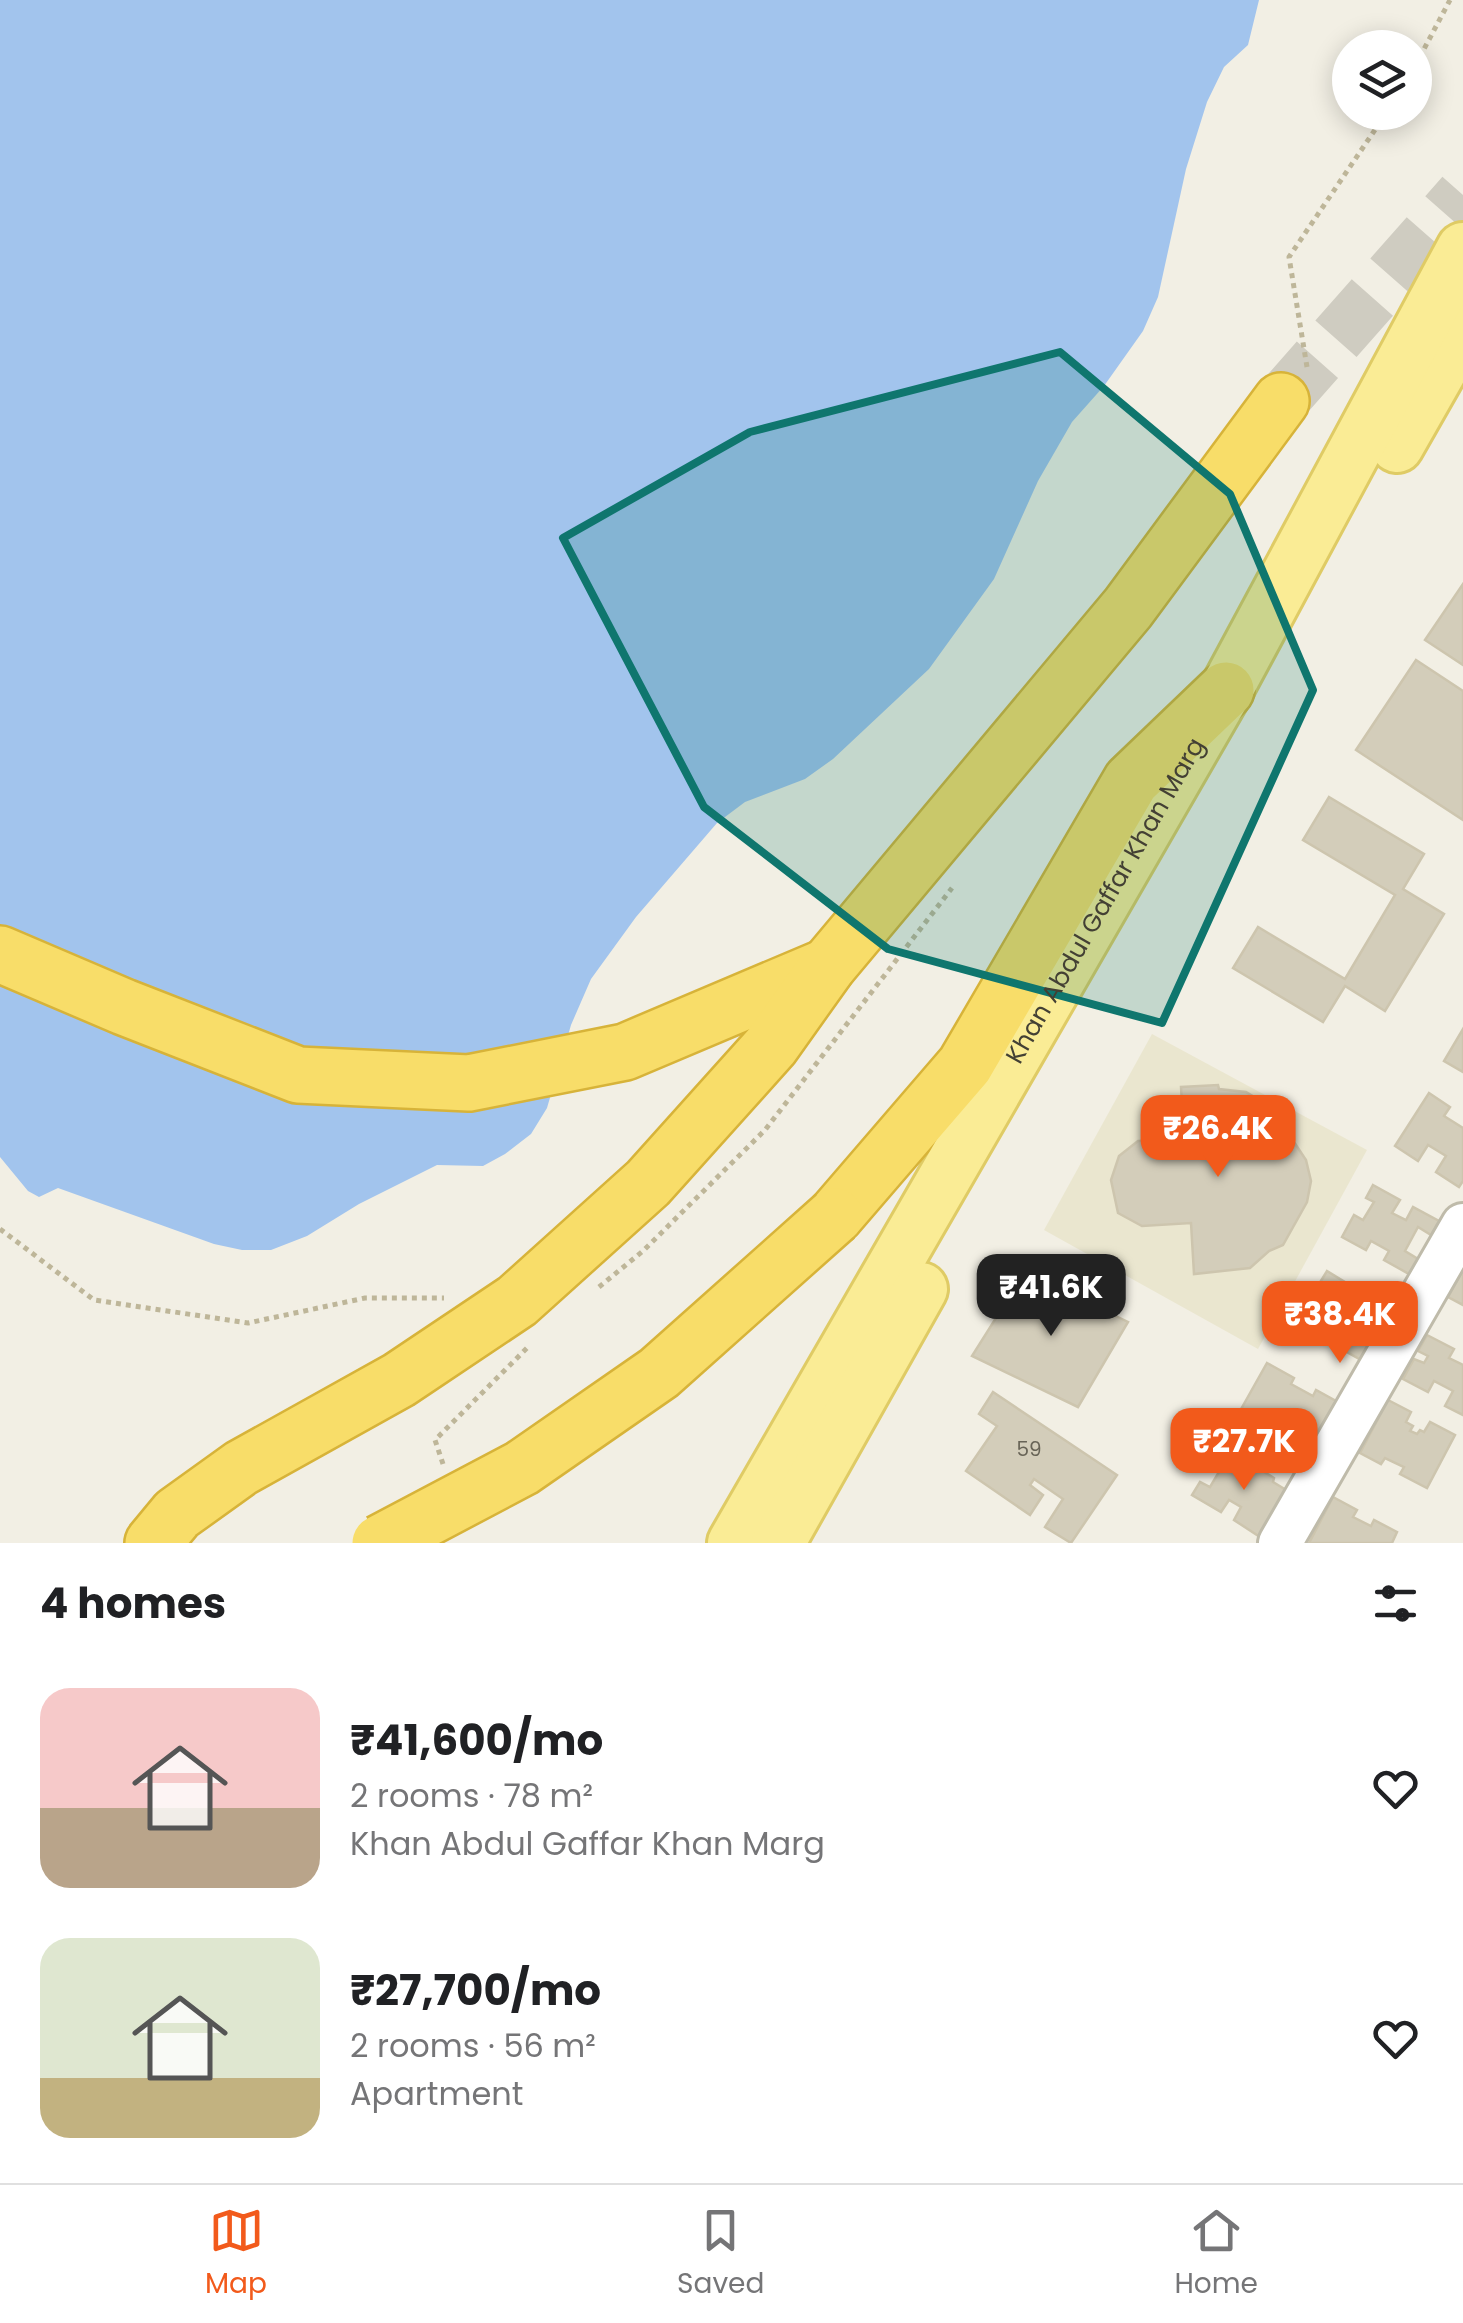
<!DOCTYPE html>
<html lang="en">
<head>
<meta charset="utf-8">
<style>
	body { margin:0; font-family:Poppins,sans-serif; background:#f2f2f2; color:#202124; height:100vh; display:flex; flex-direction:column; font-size:38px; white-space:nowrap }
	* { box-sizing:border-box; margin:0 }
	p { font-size:32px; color:#757577 }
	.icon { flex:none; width:55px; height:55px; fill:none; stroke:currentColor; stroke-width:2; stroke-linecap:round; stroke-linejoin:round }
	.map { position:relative; height:1543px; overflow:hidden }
	.drawer { display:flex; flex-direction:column; background:#fff; flex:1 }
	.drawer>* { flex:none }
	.fabs { position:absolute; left:1332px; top:30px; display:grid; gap:20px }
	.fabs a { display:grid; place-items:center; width:100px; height:100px; border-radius:50%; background:#fff; box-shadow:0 5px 25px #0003; font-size:50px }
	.price { position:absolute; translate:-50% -85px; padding:0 22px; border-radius:20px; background:#f25a1b; color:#fff; font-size:32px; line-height:65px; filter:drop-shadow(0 2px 5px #0008) }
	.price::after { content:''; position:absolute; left:50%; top:60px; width:30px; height:22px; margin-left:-15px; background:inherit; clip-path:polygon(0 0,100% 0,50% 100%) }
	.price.on { background:#222; color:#fff }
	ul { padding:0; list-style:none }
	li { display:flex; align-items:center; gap:30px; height:250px; padding:0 40px }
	li span { display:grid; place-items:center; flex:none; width:280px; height:200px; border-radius:30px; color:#555 }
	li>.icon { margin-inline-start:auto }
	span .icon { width:120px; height:120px; fill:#fffc; stroke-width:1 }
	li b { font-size:42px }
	h2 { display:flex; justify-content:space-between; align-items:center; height:120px; padding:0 40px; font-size:42px }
	.tabs { display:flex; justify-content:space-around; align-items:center; height:140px; border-top:2px solid #e0e0e0; background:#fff; font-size:28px; color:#757577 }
	.tabs a { display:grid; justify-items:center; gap:5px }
	.tabs .on { color:#f25a1b }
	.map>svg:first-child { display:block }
	.education { fill:#eae6cf }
	.water { fill:#a2c4ed }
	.building { fill:#d3cdba; stroke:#cdc5ae; stroke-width:2.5 }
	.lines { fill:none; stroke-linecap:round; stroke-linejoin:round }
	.highway-tunnel { stroke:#cfccc1; stroke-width:55; stroke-dasharray:55 28; stroke-linecap:butt }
	.minor-casing { stroke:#bfbbaa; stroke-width:48 }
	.major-casing { stroke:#dfcb65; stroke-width:58 }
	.highway-casing { stroke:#d7b339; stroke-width:60 }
	.path { stroke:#beb699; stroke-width:5; stroke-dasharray:5 5; stroke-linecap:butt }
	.minor { stroke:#fff; stroke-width:42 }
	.major { stroke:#faec95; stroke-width:52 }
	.highway { stroke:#f8dd69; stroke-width:55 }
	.highway-bridge-casing { stroke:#d7b339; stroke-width:60; stroke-linecap:butt }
	.highway-bridge { stroke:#f8dd69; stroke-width:55 }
	.marked { fill:#0f766e; fill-opacity:0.2; stroke:#0f766e; stroke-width:8; stroke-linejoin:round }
	.labels { text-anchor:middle; stroke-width:10; stroke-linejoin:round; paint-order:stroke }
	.number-label { font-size:20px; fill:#676356 }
	.street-label { font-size:25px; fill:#434034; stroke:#fff }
</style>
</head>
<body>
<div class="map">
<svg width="1463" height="1543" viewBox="0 0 1463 1543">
	<rect width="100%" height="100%" fill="#f2efe4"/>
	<path class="education" d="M1152,1034L1367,1150L1258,1349L1044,1230Z"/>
	<path class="water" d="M0,0H1259L1248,45L1224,67L1207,102L1186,169L1158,297L1143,331L1104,386L1072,422L1038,481L994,579L929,669L833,759L805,779L745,802L717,823L636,917L591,979L571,1025L547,1108L531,1134L505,1154L483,1166L437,1165L359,1204L307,1236L271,1250H242L214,1244L58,1188L39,1197L28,1191L0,1157Z"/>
	<g class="building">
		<path d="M1463,584V665L1425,640Z"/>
		<path d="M1416,660L1463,691V820L1356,750Z"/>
		<path d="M1329,797L1424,854L1403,889L1444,914L1385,1011L1345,986L1323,1022L1233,968L1258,927L1345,979L1395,895L1303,840Z"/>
		<path d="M1463,1029V1072L1444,1061Z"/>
		<path d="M1218,1085L1219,1089L1246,1092L1267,1105L1282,1125L1285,1137L1294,1142L1306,1160L1311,1181L1307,1202L1283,1245L1269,1251L1250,1268L1194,1274L1191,1223L1142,1226L1118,1213L1111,1180L1119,1156L1138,1141L1184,1139L1181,1087Z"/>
		<path d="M1429,1093L1450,1107L1444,1116L1463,1128V1181L1459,1187L1436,1172L1446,1156L1428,1145L1418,1161L1395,1146Z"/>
		<path d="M1373,1185L1400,1200L1392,1213L1406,1220L1413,1207L1439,1221L1431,1235L1418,1227L1405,1251L1418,1259L1409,1274L1384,1260L1389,1251L1371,1241L1366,1250L1342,1237L1354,1215L1363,1220L1374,1202L1366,1198Z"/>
		<path d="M1463,1270V1305L1448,1297Z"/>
		<path d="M1327,1271L1348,1284L1345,1289L1365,1300L1369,1295L1392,1308L1363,1361L1336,1346L1343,1334L1322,1323L1316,1335L1295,1323Z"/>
		<path d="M1025,1272L1128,1322L1078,1407L972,1356Z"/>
		<path d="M1427,1335L1454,1349L1449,1358L1463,1365V1415L1445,1406L1453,1391L1434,1381L1428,1392L1403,1379L1414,1359L1424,1363L1428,1356L1418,1351Z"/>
		<path d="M1267,1363L1294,1378L1291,1384L1313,1396L1316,1390L1336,1401L1309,1449L1283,1435L1291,1421L1276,1412L1268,1427L1240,1411Z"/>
		<path d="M993,1392L1117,1475L1071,1543L1045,1527L1063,1499L1034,1479L1030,1485L1043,1495L1030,1515L966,1471L997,1426L979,1414Z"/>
		<path d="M1388,1400L1411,1412L1406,1422L1413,1426L1410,1431L1417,1434L1420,1430L1424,1432L1430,1422L1455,1435L1427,1488L1400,1474L1404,1467L1385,1458L1381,1464L1360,1453Z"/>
		<path d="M1221,1446L1274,1478L1273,1482L1291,1493L1263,1539L1234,1520L1241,1507L1229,1500L1221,1512L1192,1495L1200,1482L1210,1487L1222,1467L1213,1461Z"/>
		<path d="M1333,1497L1357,1510L1353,1517L1371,1526L1374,1520L1397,1532L1392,1543H1309Z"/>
	</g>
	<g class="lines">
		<path class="highway-tunnel" d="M1281,401L1463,195"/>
		<defs>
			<path id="minor" d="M1280,1543L1463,1225"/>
			<g id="major">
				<path d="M1397,446L1463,330"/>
				<path id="s1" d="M734,1543L1226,690L1463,249"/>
				<path d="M778,1543L921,1289"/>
			</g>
			<g id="highway">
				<path d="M0,954L124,1007L298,1075L469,1083L625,1052L828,966"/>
				<path d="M835,1216L965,1065L1131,781L1226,690"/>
				<path d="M153,1543L177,1514L241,1468L399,1380L517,1301L648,1183L771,1046L828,966L1128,608L1281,401"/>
			</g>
		</defs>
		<use href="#minor" class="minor-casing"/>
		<use href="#major" class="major-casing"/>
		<use href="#highway" class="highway-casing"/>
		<g class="path">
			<path d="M1415,66L1450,0"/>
			<path d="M1307,367L1289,257L1387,112"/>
			<path d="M0,1229L94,1300L248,1323L365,1298H444"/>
			<path d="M599,1287L643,1251L765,1130L952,888"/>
			<path d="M443,1464L435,1440L530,1345"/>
		</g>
		<use href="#minor" class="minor"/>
		<use href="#major" class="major"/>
		<use href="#highway" class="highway"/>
		<defs>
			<path id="highway-bridge" d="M380,1543L522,1468L659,1373L835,1216"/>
		</defs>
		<use href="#highway-bridge" class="highway-bridge-casing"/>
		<use href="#highway-bridge" class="highway-bridge"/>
	</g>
	<path class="marked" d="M1060,352L1230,494L1313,690L1162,1023L888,949L704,807L563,538L750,432Z"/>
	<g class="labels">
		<g class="number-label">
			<text x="1029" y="1456">59</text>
		</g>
		<g class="street-label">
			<text dy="9" stroke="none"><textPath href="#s1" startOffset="742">Khan Abdul Gaffar Khan Marg</textPath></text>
		</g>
	</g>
</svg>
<div class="fabs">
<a><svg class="icon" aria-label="layers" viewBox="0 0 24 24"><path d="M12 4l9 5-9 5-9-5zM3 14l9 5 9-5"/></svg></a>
</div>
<b class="price" style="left:1218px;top:1180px">₹26.4K</b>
<b class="price on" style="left:1051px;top:1339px">₹41.6K</b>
<b class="price" style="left:1340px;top:1366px">₹38.4K</b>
<b class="price" style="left:1244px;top:1493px">₹27.7K</b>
</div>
<section class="drawer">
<h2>4 homes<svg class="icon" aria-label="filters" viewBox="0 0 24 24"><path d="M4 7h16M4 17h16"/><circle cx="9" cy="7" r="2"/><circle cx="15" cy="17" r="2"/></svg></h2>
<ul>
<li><span style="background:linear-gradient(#f6c9c9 60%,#b9a48a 0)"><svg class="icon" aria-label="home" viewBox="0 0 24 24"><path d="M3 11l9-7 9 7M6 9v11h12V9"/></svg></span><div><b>₹41,600/mo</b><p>2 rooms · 78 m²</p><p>Khan Abdul Gaffar Khan Marg</p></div><svg class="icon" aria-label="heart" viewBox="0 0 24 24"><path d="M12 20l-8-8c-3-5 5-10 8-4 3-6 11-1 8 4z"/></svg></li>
<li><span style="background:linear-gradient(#dfe7d0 70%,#c2b280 0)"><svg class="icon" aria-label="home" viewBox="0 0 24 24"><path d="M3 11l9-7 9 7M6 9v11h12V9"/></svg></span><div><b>₹27,700/mo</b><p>2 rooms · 56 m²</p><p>Apartment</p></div><svg class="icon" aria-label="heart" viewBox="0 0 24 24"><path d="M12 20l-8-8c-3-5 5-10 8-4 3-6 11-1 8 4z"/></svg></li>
</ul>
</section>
<nav class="tabs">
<a class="on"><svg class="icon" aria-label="map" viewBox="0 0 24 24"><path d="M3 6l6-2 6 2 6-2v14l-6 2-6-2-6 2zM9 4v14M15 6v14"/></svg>Map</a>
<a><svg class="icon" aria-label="saved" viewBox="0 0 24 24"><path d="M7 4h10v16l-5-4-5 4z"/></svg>Saved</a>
<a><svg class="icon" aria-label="home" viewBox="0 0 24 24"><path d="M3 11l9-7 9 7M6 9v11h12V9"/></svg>Home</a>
</nav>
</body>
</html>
